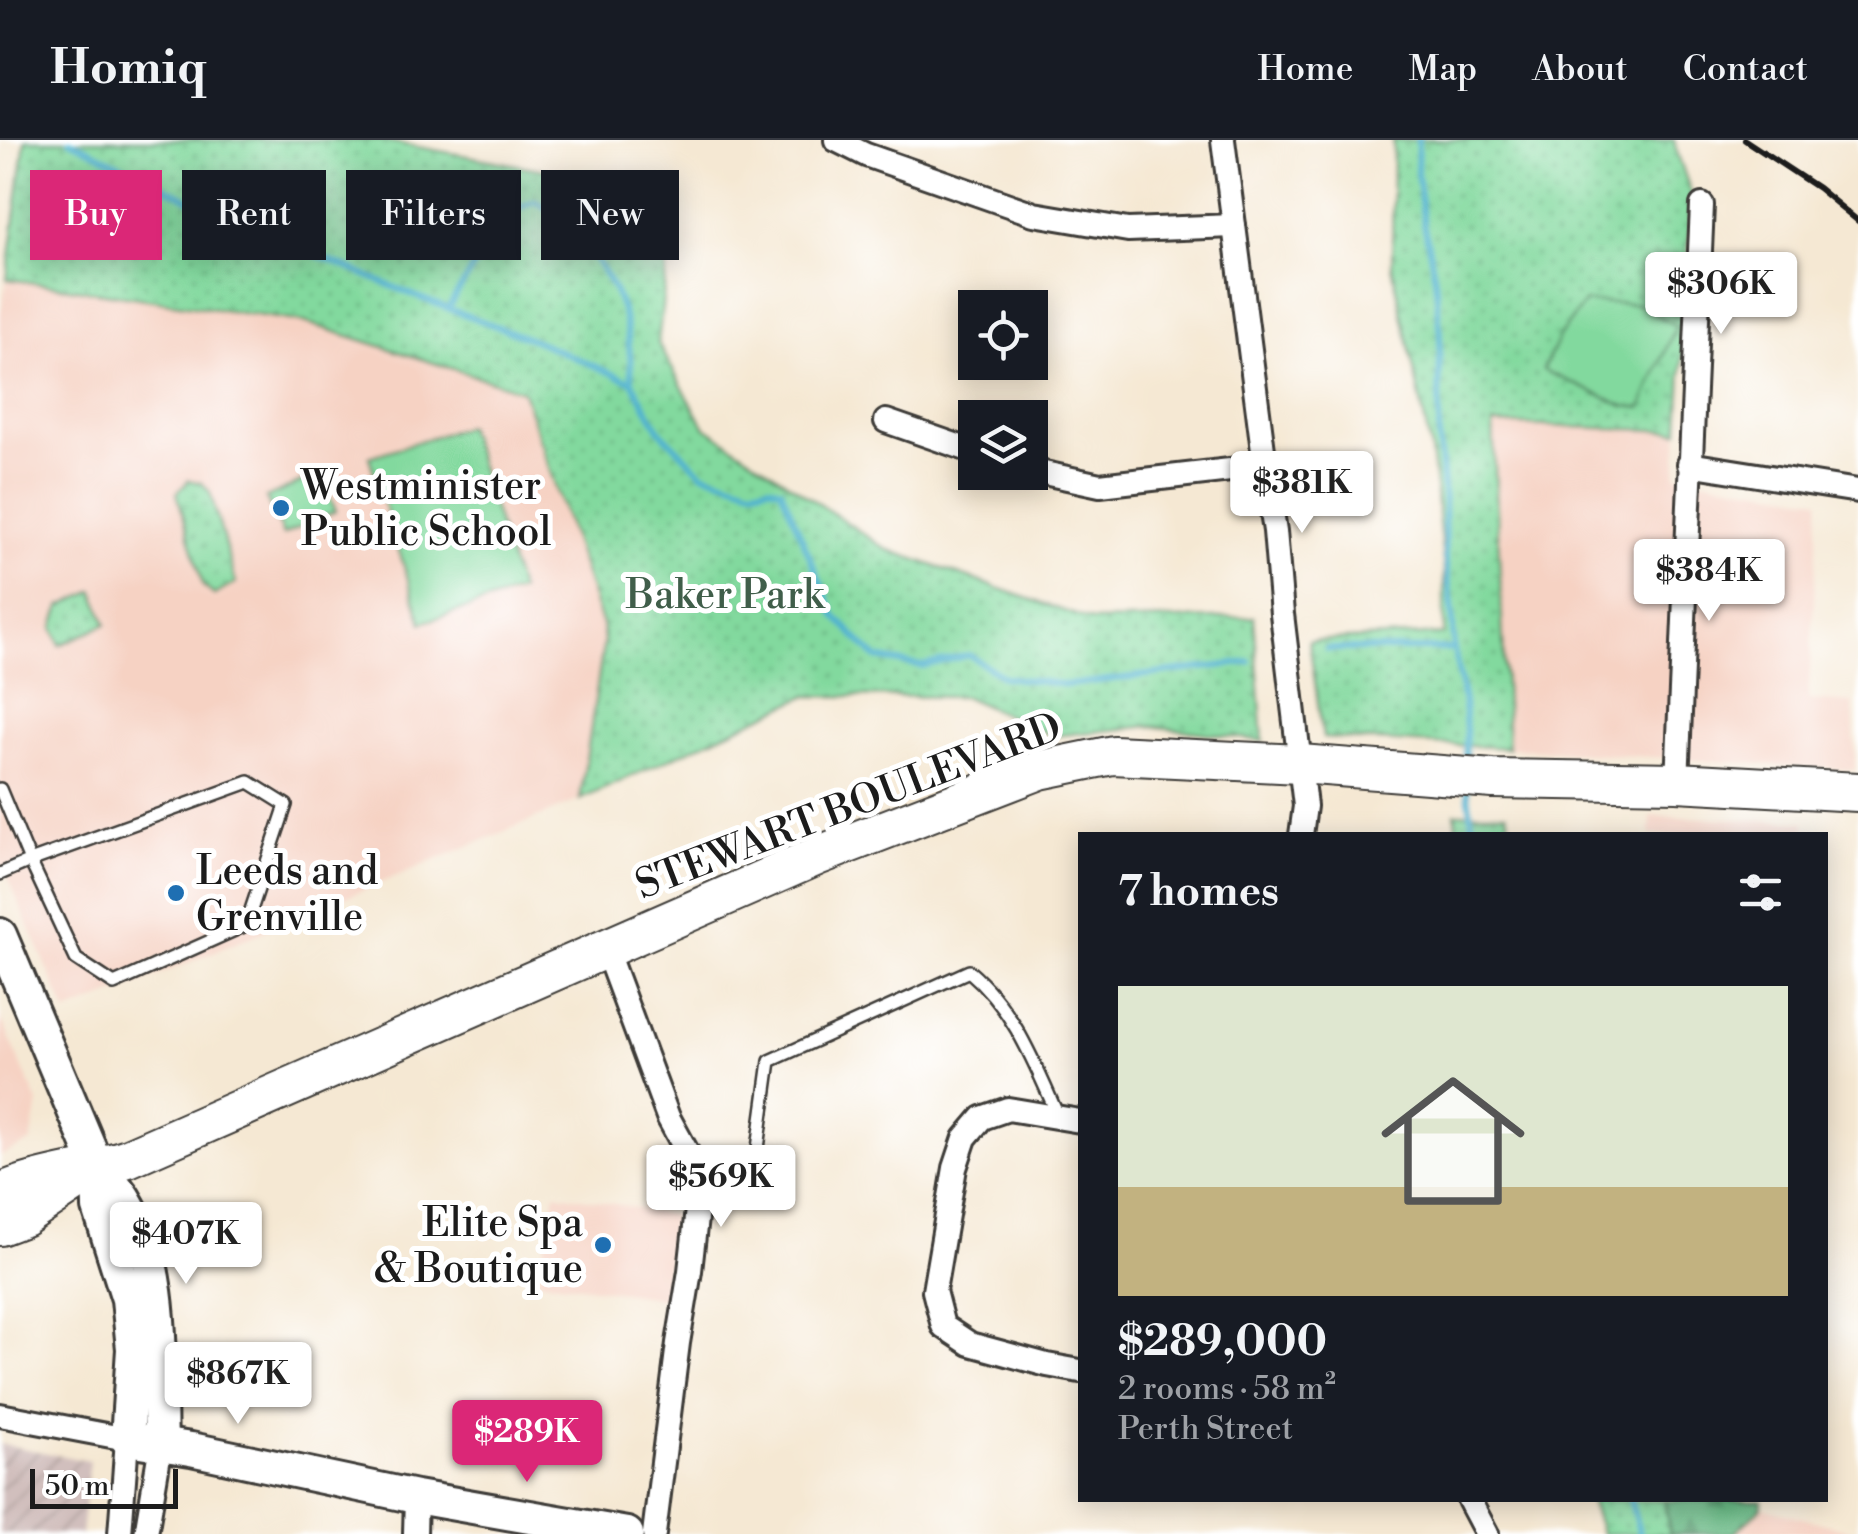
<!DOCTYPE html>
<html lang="en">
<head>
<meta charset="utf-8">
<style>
	body { margin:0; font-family:"Libre Bodoni",serif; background:#242831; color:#f1f3f6; height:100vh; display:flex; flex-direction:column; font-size:38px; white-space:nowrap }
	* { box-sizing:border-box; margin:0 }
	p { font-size:32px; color:#9ea1a6 }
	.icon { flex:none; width:55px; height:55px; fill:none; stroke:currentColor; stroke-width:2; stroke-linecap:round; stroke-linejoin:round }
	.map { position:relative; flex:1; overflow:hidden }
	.details { position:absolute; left:1078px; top:692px; width:750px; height:670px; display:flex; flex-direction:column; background:#171b24; border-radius:0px; box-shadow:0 5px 25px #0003 }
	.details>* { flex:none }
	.hud { position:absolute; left:30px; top:30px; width:898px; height:90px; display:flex; gap:20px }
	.controls { position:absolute; left:958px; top:150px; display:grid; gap:20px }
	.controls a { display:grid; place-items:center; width:90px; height:90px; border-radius:0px; background:#171b24; box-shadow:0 5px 25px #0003; font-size:50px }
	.scale { position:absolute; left:30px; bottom:25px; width:148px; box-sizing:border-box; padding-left:10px; border:5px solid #1c1c1c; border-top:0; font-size:28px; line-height:35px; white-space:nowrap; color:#1c1c1c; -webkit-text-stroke:8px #fff; paint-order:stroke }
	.price { position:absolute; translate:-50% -85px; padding:0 22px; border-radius:10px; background:#fff; color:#222; font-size:32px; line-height:65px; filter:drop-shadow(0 2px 5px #0008) }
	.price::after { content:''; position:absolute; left:50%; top:60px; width:30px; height:22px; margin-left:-15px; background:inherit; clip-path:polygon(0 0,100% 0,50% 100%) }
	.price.selected { background:#db2777; color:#fff }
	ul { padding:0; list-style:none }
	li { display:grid; align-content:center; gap:20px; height:530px; padding:0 40px }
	li span { display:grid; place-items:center; height:310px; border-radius:0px; color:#555 }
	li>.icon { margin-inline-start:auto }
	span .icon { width:180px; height:180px; fill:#fffc; stroke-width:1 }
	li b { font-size:42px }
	h2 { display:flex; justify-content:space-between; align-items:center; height:120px; padding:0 40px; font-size:42px }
	.tag { padding:0 35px; border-radius:0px; background:#171b24; box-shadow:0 5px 25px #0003; font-size:35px; line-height:90px }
	.tag.selected { background:#db2777; color:#fff }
	header { display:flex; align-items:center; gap:60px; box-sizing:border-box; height:140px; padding:0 50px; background:#171b24; border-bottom:2px solid #363941 }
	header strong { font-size:48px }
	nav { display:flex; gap:55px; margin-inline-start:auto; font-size:35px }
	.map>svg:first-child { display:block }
	.built { fill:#f6d2c3 }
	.industrial { fill:url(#industrial-furrows) }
	.grass { fill:url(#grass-dots); stroke:#4f7a5d; stroke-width:2.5 }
	.forest { fill:url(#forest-firs); stroke:#426a50; stroke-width:2.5 }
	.pitch { fill:#82d99e; stroke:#4f7a5d; stroke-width:2.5 }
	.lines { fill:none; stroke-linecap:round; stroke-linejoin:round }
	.stream { stroke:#51b3cf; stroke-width:6 }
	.lane-casing { stroke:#3d3b37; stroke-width:16 }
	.street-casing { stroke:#3d3b37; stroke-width:28 }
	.secondary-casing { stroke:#3d3b37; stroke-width:38 }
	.primary-casing { stroke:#3d3b37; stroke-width:42 }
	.lane { stroke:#fff; stroke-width:11 }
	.street { stroke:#fff; stroke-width:22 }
	.secondary { stroke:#fff; stroke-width:32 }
	.primary { stroke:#fff; stroke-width:38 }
	.rail { stroke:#1c1c1c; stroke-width:6 }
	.poi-dot { fill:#1f6fb2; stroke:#fff; stroke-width:4 }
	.labels { text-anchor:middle; stroke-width:10; stroke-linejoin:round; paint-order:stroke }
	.poi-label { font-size:40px; fill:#1c1c1c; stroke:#fff; text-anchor:start }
	.park-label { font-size:40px; fill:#405e4a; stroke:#fff }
	.street-label { font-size:40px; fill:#1c1c1c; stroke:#fff }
</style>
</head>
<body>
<header>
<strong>Homiq</strong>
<nav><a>Home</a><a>Map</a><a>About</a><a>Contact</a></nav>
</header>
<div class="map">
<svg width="1858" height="1394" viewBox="0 0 1858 1394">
	<defs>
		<pattern id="industrial-furrows" width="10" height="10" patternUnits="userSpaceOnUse" patternTransform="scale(2.5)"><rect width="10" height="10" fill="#d1bfbd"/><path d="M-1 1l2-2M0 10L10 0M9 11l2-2" fill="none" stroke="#b3a4a2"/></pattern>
		<pattern id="grass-dots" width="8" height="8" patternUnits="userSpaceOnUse" patternTransform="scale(2.5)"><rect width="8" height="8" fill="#82d99e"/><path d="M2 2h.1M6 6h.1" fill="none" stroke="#70ba88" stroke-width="1.8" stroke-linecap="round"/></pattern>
		<pattern id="forest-firs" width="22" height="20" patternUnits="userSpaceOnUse" patternTransform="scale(2.5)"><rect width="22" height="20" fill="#69b985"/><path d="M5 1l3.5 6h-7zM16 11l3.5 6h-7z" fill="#5a9e72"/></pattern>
	</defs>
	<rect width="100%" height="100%" fill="#fff"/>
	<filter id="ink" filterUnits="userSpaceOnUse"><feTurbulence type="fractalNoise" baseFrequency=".01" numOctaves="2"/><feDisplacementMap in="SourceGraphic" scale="20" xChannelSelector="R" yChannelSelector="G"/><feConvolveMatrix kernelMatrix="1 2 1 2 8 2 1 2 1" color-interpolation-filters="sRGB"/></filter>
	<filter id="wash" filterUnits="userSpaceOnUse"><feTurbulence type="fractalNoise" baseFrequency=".0048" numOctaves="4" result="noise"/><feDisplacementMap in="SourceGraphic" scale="40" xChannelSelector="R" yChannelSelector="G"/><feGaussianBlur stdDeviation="2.25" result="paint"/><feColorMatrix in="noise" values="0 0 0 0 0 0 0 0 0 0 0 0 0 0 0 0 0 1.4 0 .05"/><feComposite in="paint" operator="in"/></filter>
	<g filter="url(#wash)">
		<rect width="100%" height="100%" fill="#f5e8d3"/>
		<g class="built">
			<path d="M7,139L304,182L523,251L602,485L604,500L580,660L67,873L0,720V174Z"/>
			<path d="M1493,283L1679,291L1676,335L1820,359L1808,560L1853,563L1855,630L1508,608Z"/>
			<path d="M1651,676L1805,682L1804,695H1650Z"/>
			<path d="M0,876L38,963L31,1002L0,1016Z"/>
			<path d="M555,1053L673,1075L664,1158L538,1140Z"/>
			<path d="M1762,1367L1858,1393V1394H1734Z"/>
		</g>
		<path class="industrial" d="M0,1304L89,1321L81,1394H0Z"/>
		<g class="grass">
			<path d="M25,0H380L675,54L658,203L704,286L886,409L1093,481L1254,477L1263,601L1151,586L1053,596L965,557L806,556L580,660L604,500L602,485L523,251L304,182L7,139Z"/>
			<path d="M1393,0H1673L1691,53L1679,291L1493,284L1508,608L1323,598L1309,501L1444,494V430L1431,311L1392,126Z"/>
			<path d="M189,340L202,343L210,352L236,443L214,455L203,446L177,353Z"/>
			<path d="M94,451L106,484L60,505L53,488L61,466Z"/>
			<path d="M1455,673H1507L1512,695H1457Z"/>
			<path d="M1590,1360H1664L1670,1394H1602Z"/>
		</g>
		<path class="forest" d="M1664,1360H1762V1367L1734,1394H1670Z"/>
		<g class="pitch">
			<path d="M1585,162L1638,164L1676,186L1641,268L1624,266L1543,230L1560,195Z"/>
			<path d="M467,286L520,451L422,483L369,317Z"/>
			<path d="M319,334L336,371L283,395L266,358Z"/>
		</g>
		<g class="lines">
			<g class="stream">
				<path d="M70,0L220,75L420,158L536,201L632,242L660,291L702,333L753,349L769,346L781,349L835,476L876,518L922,526L969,515L1004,537L1068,545L1250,522"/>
				<path d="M1418,0L1417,33L1424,84L1435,139L1440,189L1439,299L1444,360L1445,418L1452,465L1454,509L1464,562L1466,591L1465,625"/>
				<path d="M449,167L479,117L513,70L535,61C558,74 571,89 587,109C624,155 629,184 632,242"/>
				<path d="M1327,509H1454"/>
				<path d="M1467,647L1474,695"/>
				<path d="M1630,1360L1640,1394"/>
			</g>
		</g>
	</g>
	<g filter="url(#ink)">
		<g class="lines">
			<defs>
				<g id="lane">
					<path d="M0,649L30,721L35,731L76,819L114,844L246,785L286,665L249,642L30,721L0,734"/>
					<path d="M692,1041L755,1030L770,921L969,831C1015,870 1035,925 1059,978"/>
				</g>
				<g id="street">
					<path d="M836,0L866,15L1034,74L1128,90L1234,86"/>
					<path d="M1223,0L1265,326L1275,391L1282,474L1305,666L1301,695"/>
					<path d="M886,281L975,312"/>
					<path d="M1689,324L1858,351"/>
					<path d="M1030,330L1100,345L1265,326"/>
					<path d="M1677,642L1702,65"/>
					<path d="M605,807L668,977L687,1012L697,1069L690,1131L678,1203L654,1394"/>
					<path d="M1080,981L1008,969L982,978L965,998L955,1028L934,1151L943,1186L970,1204L1047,1225L1080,1231"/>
					<path d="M0,1275L127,1299L120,1394"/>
					<path d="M1469,1360L1487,1394"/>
					<path d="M146,1394L161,1304"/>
					<path d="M415,1394L416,1357"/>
				</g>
				<g id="secondary">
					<path d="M0,795L98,1028C106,1037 117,1047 124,1058C168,1129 158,1224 161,1304"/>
					<path d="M98,1028L99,1068L128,1159L133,1209L127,1299L191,1309L416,1357L627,1394"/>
				</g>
				<g id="primary">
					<path d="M0,1053C40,1035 86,1032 128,1018L817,716L1040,630L1113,615L1300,624L1493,639L1677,642L1858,652"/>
					<path d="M0,1086L24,1077L79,1040"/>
				</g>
			</defs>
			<use href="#lane" class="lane-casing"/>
			<use href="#street" class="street-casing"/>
			<use href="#secondary" class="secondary-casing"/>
			<use href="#primary" class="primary-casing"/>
			<use href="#lane" class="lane"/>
			<use href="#street" class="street"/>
			<use href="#secondary" class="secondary"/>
			<use href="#primary" class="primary"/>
			<path class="rail" d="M1745,0L1818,48L1858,81"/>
		</g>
	</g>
	<g class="poi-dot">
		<circle cx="281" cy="368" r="10"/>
		<circle cx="176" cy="753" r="10"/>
		<circle cx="603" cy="1105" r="10"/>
	</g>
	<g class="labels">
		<g class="poi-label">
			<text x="301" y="359">Westminister<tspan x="301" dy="46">Public School</tspan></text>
			<text x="196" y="744">Leeds and<tspan x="196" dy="46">Grenville</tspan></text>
			<text x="583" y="1096" text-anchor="end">Elite Spa<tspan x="583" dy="46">&amp; Boutique</tspan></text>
		</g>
		<g class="park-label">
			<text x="725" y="468">Baker Park</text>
		</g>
		<g class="street-label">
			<text transform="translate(848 665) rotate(-21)" y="14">STEWART BOULEVARD</text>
		</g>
	</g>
</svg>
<div class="controls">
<a><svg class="icon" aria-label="locate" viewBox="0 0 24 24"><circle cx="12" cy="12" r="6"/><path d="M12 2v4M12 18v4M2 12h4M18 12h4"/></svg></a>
<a><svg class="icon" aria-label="layers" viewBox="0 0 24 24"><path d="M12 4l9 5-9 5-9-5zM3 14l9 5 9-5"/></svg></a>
</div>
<div class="scale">50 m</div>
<b class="price" style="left:1721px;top:197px">$306K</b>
<b class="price" style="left:1302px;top:396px">$381K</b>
<b class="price" style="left:1709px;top:484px">$384K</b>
<b class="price" style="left:721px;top:1090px">$569K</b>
<b class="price" style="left:186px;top:1147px">$407K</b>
<b class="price" style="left:238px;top:1287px">$867K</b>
<b class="price selected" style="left:527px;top:1345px">$289K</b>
<div class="hud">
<a class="tag selected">Buy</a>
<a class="tag">Rent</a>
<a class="tag">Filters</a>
<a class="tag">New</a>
</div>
<section class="details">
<h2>7 homes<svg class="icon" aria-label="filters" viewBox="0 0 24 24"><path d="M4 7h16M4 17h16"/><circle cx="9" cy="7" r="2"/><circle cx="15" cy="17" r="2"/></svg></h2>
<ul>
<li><span style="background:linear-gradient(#dfe7d0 65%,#c2b280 0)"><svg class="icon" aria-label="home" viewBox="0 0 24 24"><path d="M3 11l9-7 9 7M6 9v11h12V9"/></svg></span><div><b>$289,000</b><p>2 rooms · 58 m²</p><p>Perth Street</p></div></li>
</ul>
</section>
</div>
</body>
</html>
